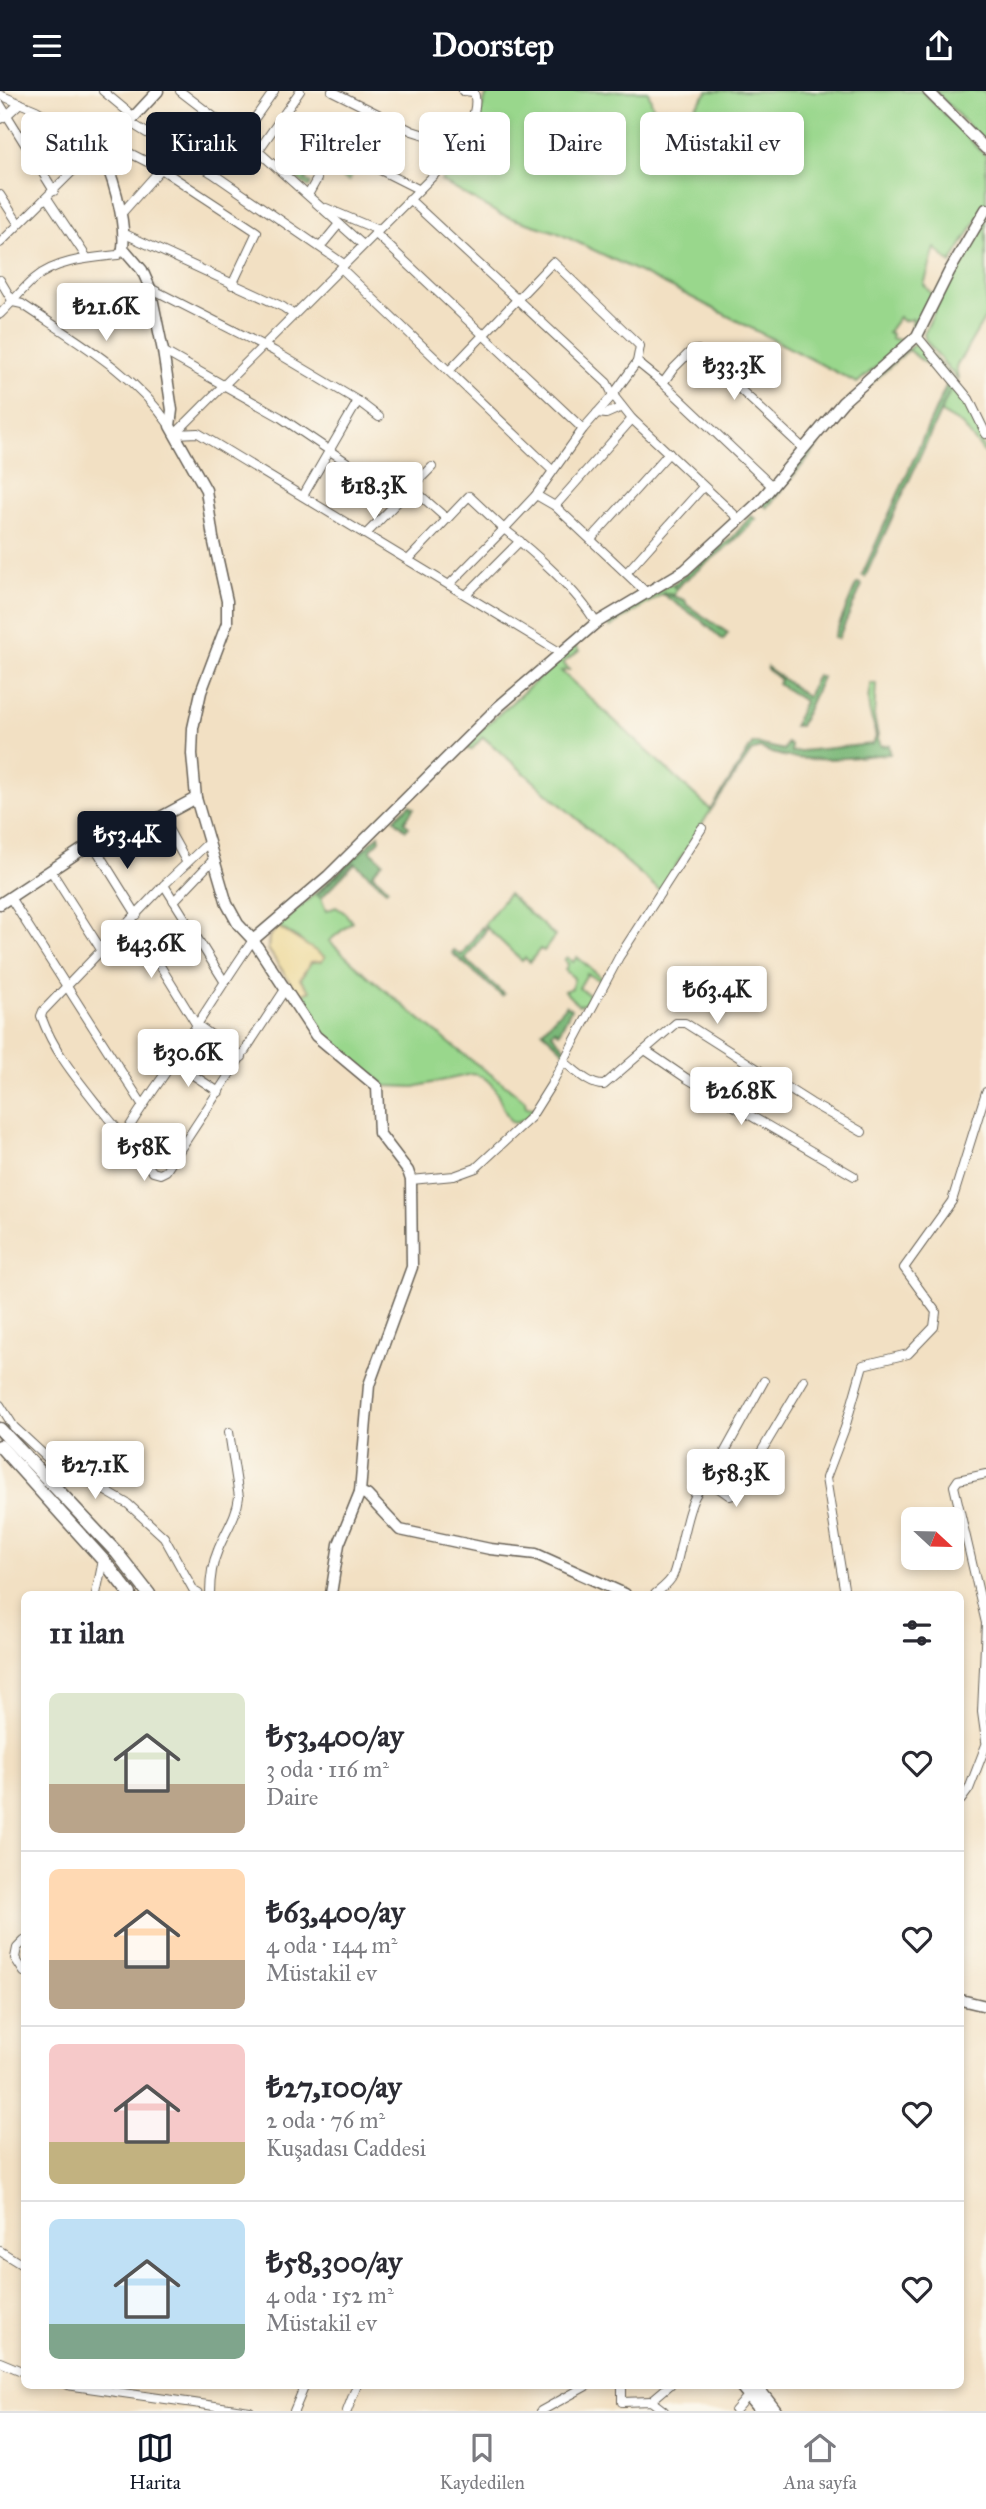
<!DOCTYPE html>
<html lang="tr">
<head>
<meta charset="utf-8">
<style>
	body { margin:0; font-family:"IM FELL Great Primer",serif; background:#f7f7f7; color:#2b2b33; height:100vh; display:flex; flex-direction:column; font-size:26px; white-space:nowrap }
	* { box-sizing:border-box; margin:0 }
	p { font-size:23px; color:#7c7c81 }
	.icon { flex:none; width:38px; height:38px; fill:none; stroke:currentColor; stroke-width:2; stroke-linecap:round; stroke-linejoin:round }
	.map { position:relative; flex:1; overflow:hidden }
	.sheet { position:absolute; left:21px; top:1500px; width:943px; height:798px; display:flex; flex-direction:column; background:#fff; border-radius:10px; box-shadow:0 4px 10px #0003 }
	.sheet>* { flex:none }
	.banner { position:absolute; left:21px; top:21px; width:945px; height:63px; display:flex; gap:14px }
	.needle { width:46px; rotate:112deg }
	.buttons { position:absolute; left:901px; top:1416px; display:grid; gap:14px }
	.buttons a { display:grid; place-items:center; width:63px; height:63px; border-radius:10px; background:#fff; box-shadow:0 4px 10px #0003; font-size:35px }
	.price { position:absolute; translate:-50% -60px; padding:0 16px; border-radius:7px; background:#fff; color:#222; font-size:23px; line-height:46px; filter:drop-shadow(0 2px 4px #0008) }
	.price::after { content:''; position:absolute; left:50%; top:42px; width:21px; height:16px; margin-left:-10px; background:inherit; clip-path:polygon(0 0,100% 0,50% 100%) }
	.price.selected { background:#111827; color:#fff }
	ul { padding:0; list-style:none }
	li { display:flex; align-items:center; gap:21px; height:175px; padding:0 28px }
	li+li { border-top:2px solid #e1e1e2 }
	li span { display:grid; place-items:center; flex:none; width:196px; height:140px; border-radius:10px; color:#555 }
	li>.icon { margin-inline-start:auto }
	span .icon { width:84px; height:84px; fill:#fffc; stroke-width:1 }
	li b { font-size:30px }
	h2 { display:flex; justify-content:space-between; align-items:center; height:84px; padding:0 28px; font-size:30px }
	.pill { padding:0 24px; border-radius:10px; background:#fff; box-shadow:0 4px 10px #0003; font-size:24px; line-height:63px }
	.pill.selected { background:#111827; color:#fff }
	header { display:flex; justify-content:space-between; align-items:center; height:91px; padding:0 28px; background:#111827; color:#fff; font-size:32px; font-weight:700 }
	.dock { display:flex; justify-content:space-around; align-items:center; height:98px; border-top:2px solid #e1e1e2; background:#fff; font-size:19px; color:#7c7c81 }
	.dock a { display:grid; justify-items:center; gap:4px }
	.dock .selected { color:#111827 }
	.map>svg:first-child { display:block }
	.green { fill:#99d78c; stroke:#5a7a54; stroke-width:2 }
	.forest { fill:#7ab878; stroke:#4b6a4a; stroke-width:2 }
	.sand { fill:#eeda9e; stroke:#857b5d; stroke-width:2 }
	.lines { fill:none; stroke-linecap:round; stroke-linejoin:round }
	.street-casing { stroke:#676156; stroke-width:10 }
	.secondary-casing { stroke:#676156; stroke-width:13 }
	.primary-casing { stroke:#676156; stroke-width:15 }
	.street { stroke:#fff; stroke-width:8 }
	.secondary { stroke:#fff; stroke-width:10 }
	.primary { stroke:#fff; stroke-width:12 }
</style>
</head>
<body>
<header><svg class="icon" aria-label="menu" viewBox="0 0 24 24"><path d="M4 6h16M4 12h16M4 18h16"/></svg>Doorstep<svg class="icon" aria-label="share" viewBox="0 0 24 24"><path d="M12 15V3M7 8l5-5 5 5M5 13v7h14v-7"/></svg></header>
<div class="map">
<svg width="986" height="2320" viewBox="0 0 986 2320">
	<rect width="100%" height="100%" fill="#fbf7ec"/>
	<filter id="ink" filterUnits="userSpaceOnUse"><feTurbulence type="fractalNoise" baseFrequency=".0143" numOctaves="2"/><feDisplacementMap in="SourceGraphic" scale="14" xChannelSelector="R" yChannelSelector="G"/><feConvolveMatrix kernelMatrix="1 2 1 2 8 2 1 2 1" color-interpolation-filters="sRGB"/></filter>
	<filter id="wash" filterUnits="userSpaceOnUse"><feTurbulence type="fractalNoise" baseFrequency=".00686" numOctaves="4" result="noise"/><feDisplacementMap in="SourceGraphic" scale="28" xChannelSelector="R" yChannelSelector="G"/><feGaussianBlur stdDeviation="1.57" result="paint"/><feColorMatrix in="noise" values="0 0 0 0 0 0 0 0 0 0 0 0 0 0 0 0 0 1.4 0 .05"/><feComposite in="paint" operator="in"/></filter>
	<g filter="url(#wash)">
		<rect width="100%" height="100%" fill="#f2e0c3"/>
		<g class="green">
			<path d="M485,0H648L653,16L685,28L708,0H922L986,65V113L951,172L935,157L924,194L935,207L917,240H911L913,228L902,230L899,226L888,241L892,243L891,248H904L907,250L857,292L687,204L556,141L501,124L441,90C462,63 477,35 487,2Z"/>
			<path d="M935,0H986V53Z"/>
			<path d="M307,46L358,70L349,90L297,64Z"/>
			<path d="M297,74L309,80L305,89L311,92L309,96L292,84Z"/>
			<path d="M986,123V225L956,276L958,289L926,250L924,243L948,190Z"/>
			<path d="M919,249L951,287L949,290L908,259L837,324L844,313Z"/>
			<path d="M954,291L975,332L983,355L986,357V364L962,334L940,321Z"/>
			<path d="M676,491L674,495L677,498L674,504L664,502L610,536L609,533L661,498Z"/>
			<path d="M575,555L579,560L563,572L569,579L561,580L711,719L660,800L483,646L471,659L466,657L481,639Z"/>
			<path d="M871,592L876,593L874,625L878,645C870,627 865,611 871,592Z"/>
			<path d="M366,756L317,804L321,807L326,820L336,816L345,822L352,831L329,850C370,889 413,922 457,958C479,976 504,991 525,1010L526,1016L534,1017L525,1028L516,1032L511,1031C498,1013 498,986 472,983L414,996L386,995L324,944L299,905L309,900L300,889L311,871L321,870L298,847L278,836Z"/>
			<path d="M508,803L555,845L544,860L540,858L530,871L525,867L522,870L484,834Z"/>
			<path d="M567,866L573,871L577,866L603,888L601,890L587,883L579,897L590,904L585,913L578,914L564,900L572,897L574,887L565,879L568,873L564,869Z"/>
		</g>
		<g class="forest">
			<path d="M951,287L954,291L865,486L862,484L947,293Z"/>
			<path d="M813,352L818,355L767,417L762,412Z"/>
			<path d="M751,425L756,428L732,452L679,494L677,498L673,495L676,491L733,446Z"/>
			<path d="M859,492L862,494L838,548L834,546L856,494Z"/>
			<path d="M664,502L685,509L687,514L728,542L723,549L702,530L662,503Z"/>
			<path d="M767,576L807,606L817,584L822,586L800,635H794L804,610L778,593L780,589L767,578Z"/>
			<path d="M874,637L881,655L889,654L890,663C849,666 798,676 760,657L752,660L711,719L753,652L784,659L787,652L791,655V661L873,653L876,646Z"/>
			<path d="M410,714L414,717L404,731L409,736L406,739L394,728Z"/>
			<path d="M379,744L380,749L370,759L383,771L372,783L388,797L386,799L355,772L321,807L317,804Z"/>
			<path d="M482,836L486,839L465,868L504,903L502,905L452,862L454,859L461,864Z"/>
			<path d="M566,914L571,918L559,942L555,938L552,942L567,959L565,961L542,940Z"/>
		</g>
		<path class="sand" d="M278,836L325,866L322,870L311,871L300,888L310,900L299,905L268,858L269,846Z"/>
	</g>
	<g filter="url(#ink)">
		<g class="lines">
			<defs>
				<g id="street">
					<path d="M103,0L133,25"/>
					<path d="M180,0L258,60L363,154"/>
					<path d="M332,0L412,40L434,47L444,52L453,64"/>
					<path d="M0,4L36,19L98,55L0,152"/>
					<path d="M0,13L54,100"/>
					<path d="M0,28L6,25L20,12"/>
					<path d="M279,28L418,98"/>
					<path d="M129,31L212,82L344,173"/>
					<path d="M241,47L274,0"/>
					<path d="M106,50L161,78L257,141L232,194"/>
					<path d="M258,60L300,0"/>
					<path d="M0,104L18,132"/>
					<path d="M308,104L317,88"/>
					<path d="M47,107L87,167"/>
					<path d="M409,108L607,292L613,304L632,328L740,429"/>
					<path d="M326,117L378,139"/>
					<path d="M121,123L161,78"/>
					<path d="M375,142L583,338"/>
					<path d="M125,143L283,216L294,224"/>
					<path d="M320,156L339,133"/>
					<path d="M341,177L552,379"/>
					<path d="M0,189L13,211L22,213C75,249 133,281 170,335"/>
					<path d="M150,197L274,260L358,310L303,405"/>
					<path d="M0,223C12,212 22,198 34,188C56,169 91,167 118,164L123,157"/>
					<path d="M917,245L969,308L986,343"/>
					<path d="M163,260L280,326L401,408"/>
					<path d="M637,271L663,292L773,396"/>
					<path d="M449,280L553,171L640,255L637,271L613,304L583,338L536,404L504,438C533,460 579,501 596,532"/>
					<path d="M663,292L674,277L691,260L698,259L804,358"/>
					<path d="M358,310L379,326"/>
					<path d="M597,322L606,323L622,316"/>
					<path d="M175,343L450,68C461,49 481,23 474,1L463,0"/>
					<path d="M175,343L198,342L561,562"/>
					<path d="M412,397L447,428"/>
					<path d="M536,404L555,415L648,503"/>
					<path d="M555,415L632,328"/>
					<path d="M366,443L432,376"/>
					<path d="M591,448L669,362"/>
					<path d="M408,469L469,405L504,438L449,494"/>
					<path d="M627,481L703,396"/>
					<path d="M466,504L520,450"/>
					<path d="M161,725L187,772"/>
					<path d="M92,752L137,824"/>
					<path d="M208,752L164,794L224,890"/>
					<path d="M51,780L102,860"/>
					<path d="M164,794L43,920L41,925C54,961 77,988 100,1017C118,1039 135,1060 153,1081L160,1083L166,1080L286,897"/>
					<path d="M11,808L142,1013"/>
					<path d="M174,810L213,769"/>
					<path d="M132,829L196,933L242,966"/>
					<path d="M645,959L686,987L854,1085"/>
					<path d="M173,971L219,1001"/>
					<path d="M564,971C575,979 590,995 604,994L676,932H685L811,1012L862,1041"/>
					<path d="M123,1047C138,1020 156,996 173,971C200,930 225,889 253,849"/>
					<path d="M411,1089L454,1085L476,1077L531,1026L551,994L619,866L702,737"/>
					<path d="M0,1314L14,1336L68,1386L83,1387L128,1413L164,1446L194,1500L199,1503"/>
					<path d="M986,1383L958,1389L954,1395L986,1532L982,1621L986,1650"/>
					<path d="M707,1393L764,1290"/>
					<path d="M96,1503L103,1469"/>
					<path d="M210,1503C210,1488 212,1473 218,1459C225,1441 237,1425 239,1406L229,1341"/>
					<path d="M655,1503C661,1498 670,1492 673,1484C681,1466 687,1399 706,1394C715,1392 723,1401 730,1405L736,1403L804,1289"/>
					<path d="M845,1503L826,1387L845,1337L863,1274L908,1263L934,1236L936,1221L904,1177L952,1110L986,1001"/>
					<path d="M961,1709L969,1698L986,1654"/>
					<path d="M24,1850L17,1857L15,1867L24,1881"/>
					<path d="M0,2160L24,2175"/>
					<path d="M0,2271L24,2281"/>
					<path d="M67,2294L250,2320"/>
					<path d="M622,2294V2311L651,2310L664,2320"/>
					<path d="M651,2310L670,2294"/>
					<path d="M294,2320L305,2294"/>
					<path d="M347,2320L357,2294"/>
					<path d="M541,2320L588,2294"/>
					<path d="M735,2320L749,2304"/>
				</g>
				<g id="secondary">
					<path d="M158,0L129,31L98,55C112,80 126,129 123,157L142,179L150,197L163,260L172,319L170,335L206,399L213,447L227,510V532L201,601L193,637L192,663L196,707"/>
					<path d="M928,0L986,58"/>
					<path d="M0,813L92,752L148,733L196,707L227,813L238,833L253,849L316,945L377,996L379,1042L408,1080L411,1089L412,1176L369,1294L360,1401L339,1453L331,1503"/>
					<path d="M253,849L328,785L498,616L596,532L685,479L759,411L843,311L917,245L949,181L986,118"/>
					<path d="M360,1401L367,1404L400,1439L490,1458L536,1463L625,1503"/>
					<path d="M961,1909L986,1915"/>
				</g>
				<g id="primary">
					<path d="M0,1338L117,1462L149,1503"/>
					<path d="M0,1355L103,1469L130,1503"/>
					<path d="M741,2294L762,2320"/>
					<path d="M755,2294L775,2320"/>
				</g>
			</defs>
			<use href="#street" class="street-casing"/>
			<use href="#secondary" class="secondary-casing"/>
			<use href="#primary" class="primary-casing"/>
			<use href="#street" class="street"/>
			<use href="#secondary" class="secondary"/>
			<use href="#primary" class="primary"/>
		</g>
	</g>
</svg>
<div class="buttons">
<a><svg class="needle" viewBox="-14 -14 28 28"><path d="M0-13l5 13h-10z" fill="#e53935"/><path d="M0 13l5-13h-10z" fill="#7c7c81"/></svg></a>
</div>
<b class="price" style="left:106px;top:252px">₺21.6K</b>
<b class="price" style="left:734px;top:311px">₺33.3K</b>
<b class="price" style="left:374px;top:431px">₺18.3K</b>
<b class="price selected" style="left:127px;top:780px">₺53.4K</b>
<b class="price" style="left:151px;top:889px">₺43.6K</b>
<b class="price" style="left:717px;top:935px">₺63.4K</b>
<b class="price" style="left:188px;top:998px">₺30.6K</b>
<b class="price" style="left:741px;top:1036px">₺26.8K</b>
<b class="price" style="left:144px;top:1092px">₺58K</b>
<b class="price" style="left:95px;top:1410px">₺27.1K</b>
<b class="price" style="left:736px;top:1418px">₺58.3K</b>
<div class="banner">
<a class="pill">Satılık</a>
<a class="pill selected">Kiralık</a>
<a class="pill">Filtreler</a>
<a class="pill">Yeni</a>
<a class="pill">Daire</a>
<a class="pill">Müstakil ev</a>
</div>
<section class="sheet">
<h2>11 ilan<svg class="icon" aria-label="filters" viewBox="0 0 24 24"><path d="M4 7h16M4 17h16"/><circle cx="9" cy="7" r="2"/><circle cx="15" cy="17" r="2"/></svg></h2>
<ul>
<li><span style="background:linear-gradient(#dfe7d0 65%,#b9a48a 0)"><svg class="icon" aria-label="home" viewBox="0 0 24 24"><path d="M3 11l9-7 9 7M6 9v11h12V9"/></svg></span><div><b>₺53,400/ay</b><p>3 oda · 116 m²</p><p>Daire</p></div><svg class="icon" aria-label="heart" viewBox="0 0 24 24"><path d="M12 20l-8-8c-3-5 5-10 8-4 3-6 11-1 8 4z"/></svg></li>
<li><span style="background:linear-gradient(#ffd9b3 65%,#b9a48a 0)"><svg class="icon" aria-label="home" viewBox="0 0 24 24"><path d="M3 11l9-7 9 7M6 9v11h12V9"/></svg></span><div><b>₺63,400/ay</b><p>4 oda · 144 m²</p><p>Müstakil ev</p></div><svg class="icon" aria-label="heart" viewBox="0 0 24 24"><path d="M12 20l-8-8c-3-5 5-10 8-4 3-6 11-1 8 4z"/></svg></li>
<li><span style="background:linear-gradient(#f6c9c9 70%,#c2b280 0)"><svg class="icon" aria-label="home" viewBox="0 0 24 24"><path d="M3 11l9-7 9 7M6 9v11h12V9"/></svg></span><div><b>₺27,100/ay</b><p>2 oda · 76 m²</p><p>Kuşadası Caddesi</p></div><svg class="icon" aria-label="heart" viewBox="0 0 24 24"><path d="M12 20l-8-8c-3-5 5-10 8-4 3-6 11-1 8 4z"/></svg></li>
<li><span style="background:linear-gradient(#bfe0f5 75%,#7fa58c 0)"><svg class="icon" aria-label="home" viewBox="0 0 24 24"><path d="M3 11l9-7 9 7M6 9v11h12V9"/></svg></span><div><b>₺58,300/ay</b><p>4 oda · 152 m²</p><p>Müstakil ev</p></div><svg class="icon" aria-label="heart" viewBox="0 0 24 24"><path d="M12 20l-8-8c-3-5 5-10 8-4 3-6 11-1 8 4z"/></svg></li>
</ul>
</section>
</div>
<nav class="dock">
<a class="selected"><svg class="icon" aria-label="map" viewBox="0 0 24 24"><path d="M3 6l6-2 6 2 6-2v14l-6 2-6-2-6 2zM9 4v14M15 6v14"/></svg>Harita</a>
<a><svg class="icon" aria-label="saved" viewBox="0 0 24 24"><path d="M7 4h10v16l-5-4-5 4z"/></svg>Kaydedilen</a>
<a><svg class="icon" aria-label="home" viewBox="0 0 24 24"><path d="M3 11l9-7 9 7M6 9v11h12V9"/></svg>Ana sayfa</a>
</nav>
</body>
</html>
